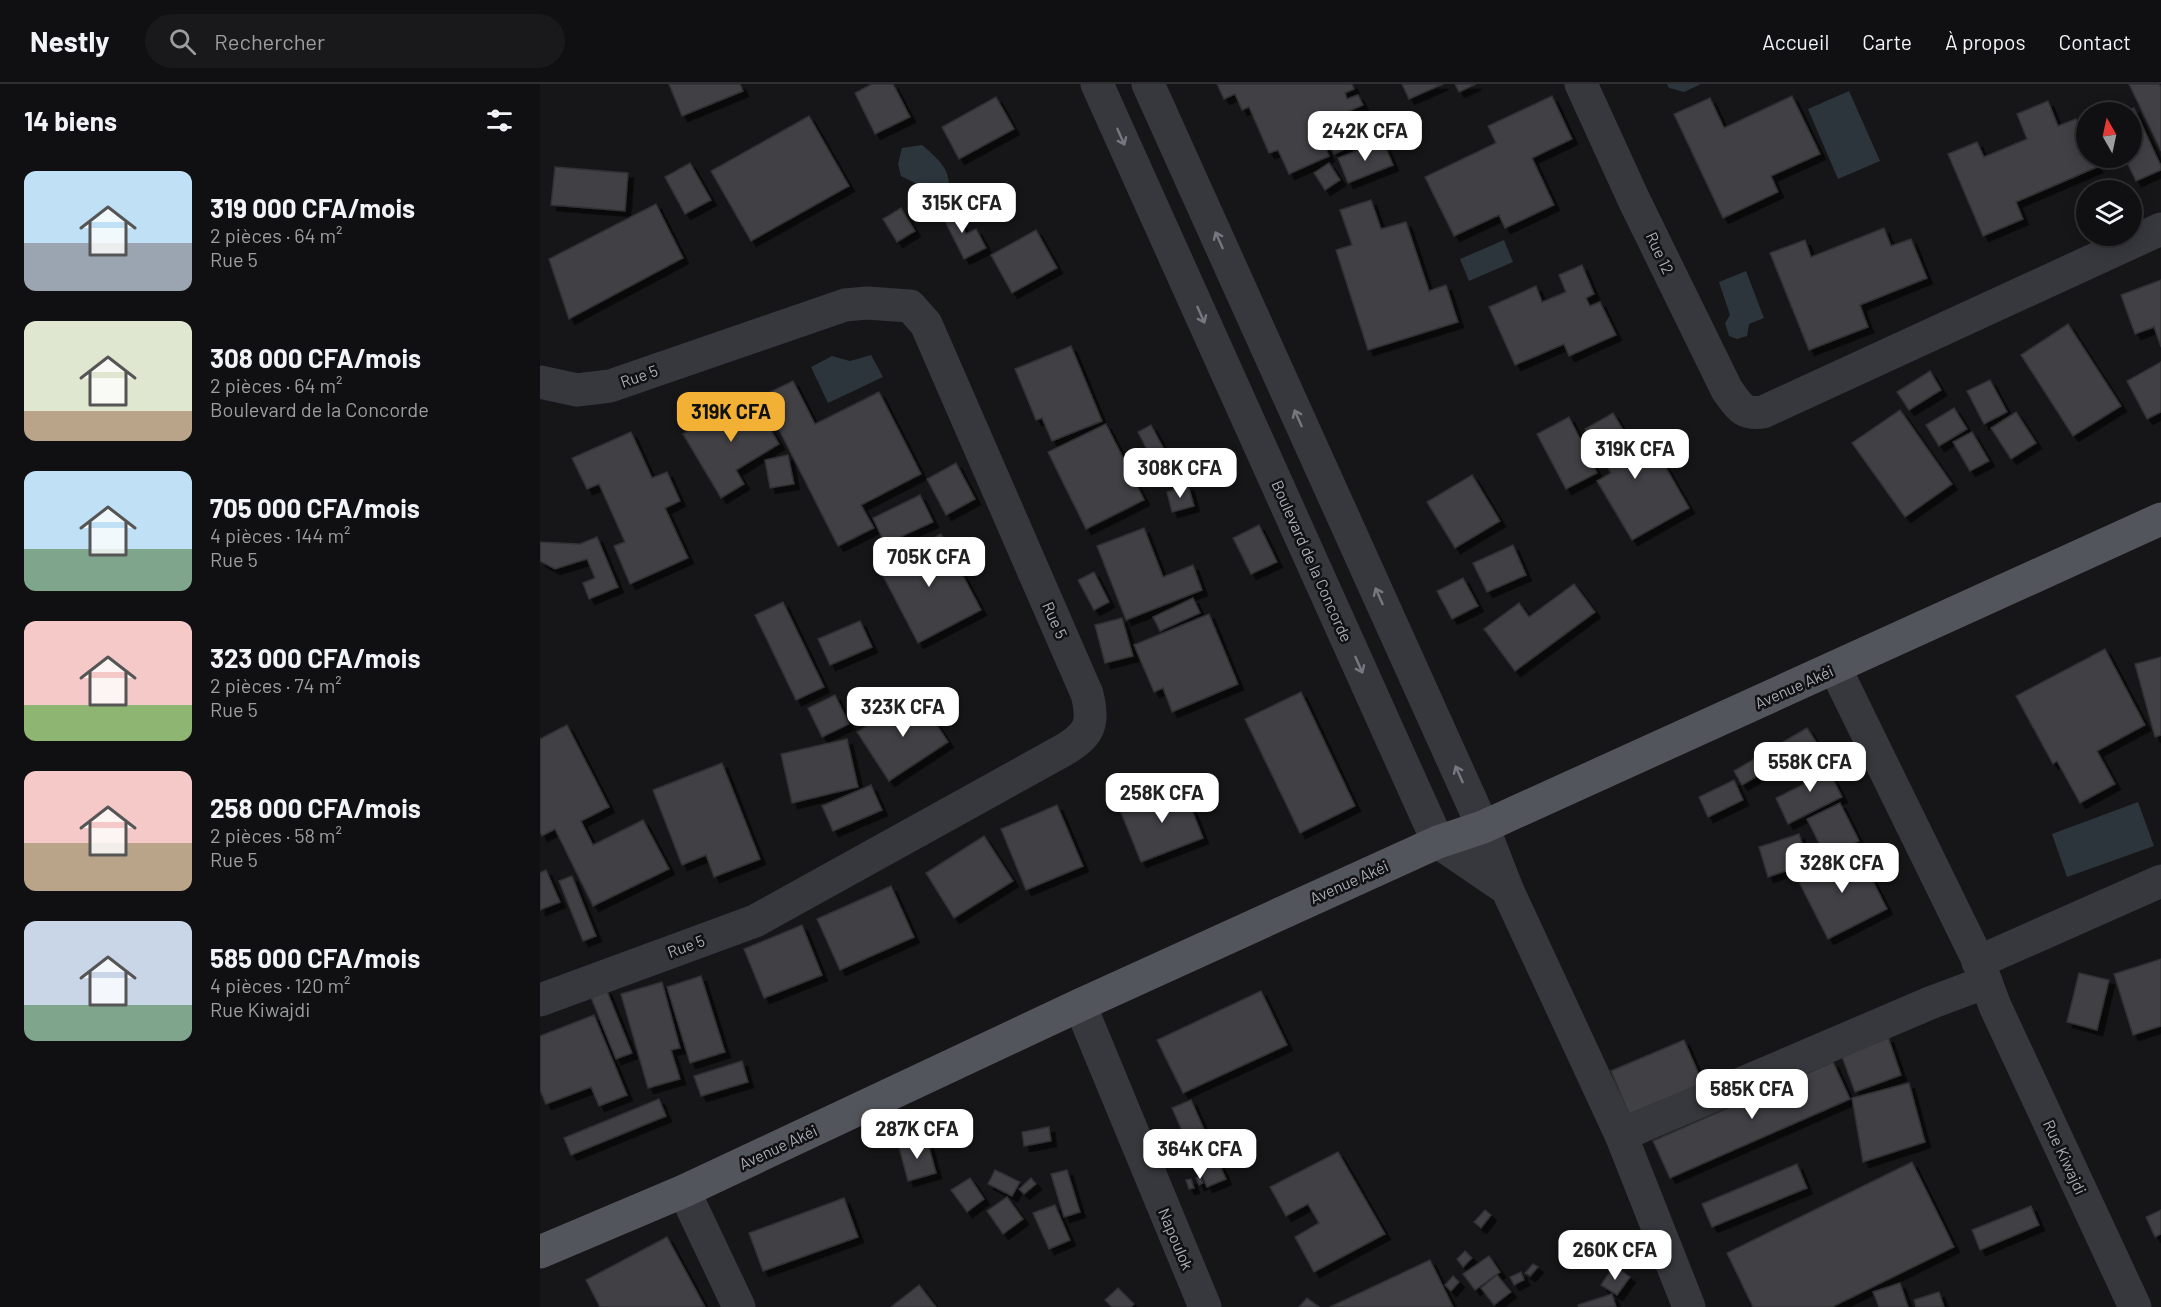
<!DOCTYPE html>
<html lang="fr">
<head>
<meta charset="utf-8">
<style>
	body { margin:0; font-family:Barlow,sans-serif; background:#19191b; color:#f1f3f6; height:100vh; display:flex; flex-direction:column; font-size:22px; white-space:nowrap }
	* { box-sizing:border-box; margin:0 }
	p { font-size:20px; color:#9c9d9f }
	.icon { flex:none; width:33px; height:33px; fill:none; stroke:currentColor; stroke-width:2; stroke-linecap:round; stroke-linejoin:round }
	.map { position:relative; flex:1; overflow:hidden }
	.drawer { display:flex; flex-direction:column; background:#101012; width:540px }
	.drawer>* { flex:none }
	.needle { width:39px; rotate:351deg }
	.fabs { position:absolute; left:1536px; top:18px; display:grid; gap:12px }
	.fabs a { display:grid; place-items:center; width:66px; height:66px; border-radius:50%; background:#101012; box-shadow:0 3px 15px #0003,0 0 0 2px #303032; font-size:30px }
	.price { position:absolute; translate:-50% -51px; padding:0 14px; border-radius:12px; background:#fff; color:#222; font-size:20px; line-height:39px; filter:drop-shadow(0 2px 3px #0008) }
	.price::after { content:''; position:absolute; left:50%; top:36px; width:18px; height:14px; margin-left:-9px; background:inherit; clip-path:polygon(0 0,100% 0,50% 100%) }
	.price.active { background:#f2b134; color:#111 }
	ul { padding:0; list-style:none }
	li { display:flex; align-items:center; gap:18px; height:150px; padding:0 24px }
	li span { display:grid; place-items:center; flex:none; width:168px; height:120px; border-radius:12px; color:#555 }
	li>.icon { margin-inline-start:auto }
	span .icon { width:72px; height:72px; fill:#fffc; stroke-width:1 }
	li b { font-size:26px }
	h2 { display:flex; justify-content:space-between; align-items:center; height:72px; padding:0 24px; font-size:26px }
	header { display:flex; align-items:center; gap:36px; box-sizing:border-box; height:84px; padding:0 30px; background:#101012; border-bottom:2px solid #303032 }
	header strong { font-size:28px }
	nav { display:flex; gap:33px; margin-inline-start:auto; font-size:21px }
	.search { width:420px; height:54px; background:#19191b; display:flex; align-items:center; gap:15px; box-sizing:border-box; padding:0 21px; border-radius:33px; color:#9c9d9f; font-size:22px }
	main { display:flex; flex:1; min-height:0 }
	.map>svg:first-child { display:block }
	.water { fill:#2c353c }
	.building { fill:#404145; stroke:#303034; stroke-width:1.5; filter:url(#shadow) }
	.lines { fill:none; stroke-linecap:round; stroke-linejoin:round }
	.minor { stroke:#37383d; stroke-width:33 }
	.major { stroke:#53555c; stroke-width:33 }
	.oneway { stroke:#757881 }
	.labels { text-anchor:middle; stroke-width:5; stroke-linejoin:round; paint-order:stroke }
	.street-label { font-size:16px; fill:#a8adb8; stroke:#111113 }
</style>
</head>
<body>
<header>
<strong>Nestly</strong>
<div class="search"><svg class="icon" aria-label="search" viewBox="0 0 24 24"><circle cx="10" cy="10" r="6"/><path d="M15 15l6 6"/></svg>Rechercher</div>
<nav><a>Accueil</a><a>Carte</a><a>À propos</a><a>Contact</a></nav>
</header>
<main>
<section class="drawer">
<h2>14 biens<svg class="icon" aria-label="filters" viewBox="0 0 24 24"><path d="M4 7h16M4 17h16"/><circle cx="9" cy="7" r="2"/><circle cx="15" cy="17" r="2"/></svg></h2>
<ul>
<li><span style="background:linear-gradient(#bfe0f5 60%,#9aa5b1 0)"><svg class="icon" aria-label="home" viewBox="0 0 24 24"><path d="M3 11l9-7 9 7M6 9v11h12V9"/></svg></span><div><b>319 000 CFA/mois</b><p>2 pièces · 64 m²</p><p>Rue 5</p></div></li>
<li><span style="background:linear-gradient(#dfe7d0 75%,#b9a48a 0)"><svg class="icon" aria-label="home" viewBox="0 0 24 24"><path d="M3 11l9-7 9 7M6 9v11h12V9"/></svg></span><div><b>308 000 CFA/mois</b><p>2 pièces · 64 m²</p><p>Boulevard de la Concorde</p></div></li>
<li><span style="background:linear-gradient(#bfe0f5 65%,#7fa58c 0)"><svg class="icon" aria-label="home" viewBox="0 0 24 24"><path d="M3 11l9-7 9 7M6 9v11h12V9"/></svg></span><div><b>705 000 CFA/mois</b><p>4 pièces · 144 m²</p><p>Rue 5</p></div></li>
<li><span style="background:linear-gradient(#f6c9c9 70%,#8fb573 0)"><svg class="icon" aria-label="home" viewBox="0 0 24 24"><path d="M3 11l9-7 9 7M6 9v11h12V9"/></svg></span><div><b>323 000 CFA/mois</b><p>2 pièces · 74 m²</p><p>Rue 5</p></div></li>
<li><span style="background:linear-gradient(#f6c9c9 60%,#b9a48a 0)"><svg class="icon" aria-label="home" viewBox="0 0 24 24"><path d="M3 11l9-7 9 7M6 9v11h12V9"/></svg></span><div><b>258 000 CFA/mois</b><p>2 pièces · 58 m²</p><p>Rue 5</p></div></li>
<li><span style="background:linear-gradient(#c9d6e8 70%,#7fa58c 0)"><svg class="icon" aria-label="home" viewBox="0 0 24 24"><path d="M3 11l9-7 9 7M6 9v11h12V9"/></svg></span><div><b>585 000 CFA/mois</b><p>4 pièces · 120 m²</p><p>Rue Kiwajdi</p></div></li>
</ul>
</section>
<div class="map">
<svg width="1621" height="1223" viewBox="0 0 1621 1223">
	<defs>
		<filter id="shadow"><feDropShadow dx="5.5" dy="5.5" stdDeviation="0" flood-color="#0009"/></filter>
	</defs>
	<rect width="100%" height="100%" fill="#161618"/>
	<g class="water">
		<path d="M1127,0H1161L1144,8L1129,4Z"/>
		<path d="M1309,7L1340,77L1298,95L1268,25Z"/>
		<path d="M382,61C402,78 412,87 409,114L400,116L383,103L361,92L358,80L362,64Z"/>
		<path d="M964,156L973,178L929,197L920,175Z"/>
		<path d="M1206,187L1224,234L1209,240L1207,252L1197,255L1189,252L1185,239L1190,231L1179,198Z"/>
		<path d="M331,271L343,293L288,319L271,283L292,272L310,277Z"/>
		<path d="M1598,718L1614,762L1527,793L1512,750Z"/>
	</g>
	<g class="building">
		<path d="M129,0H200L203,7L142,32Z"/>
		<path d="M332,0H353L370,33L335,50L315,9Z"/>
		<path d="M677,0H812L814,5L805,9L807,15L818,11L823,21L776,42L789,72L749,90L738,66L729,69L709,23L702,26L695,10L684,15Z"/>
		<path d="M862,0H903L869,15Z"/>
		<path d="M915,0H936L919,8Z"/>
		<path d="M1589,0H1619L1621,3V67Z"/>
		<path d="M1012,12L1032,55L992,74L1014,121L965,144L959,131L914,152L885,93L956,59L948,42Z"/>
		<path d="M1252,12L1280,70L1231,92L1238,108L1183,134L1134,30L1170,14L1184,44Z"/>
		<path d="M456,13L474,45L419,75L402,43Z"/>
		<path d="M1508,17L1518,42L1536,35L1546,58V74H1553L1557,83L1476,118L1483,135L1443,152L1408,70L1437,58L1444,73L1487,55L1477,30Z"/>
		<path d="M1594,24L1621,82V86L1596,97L1585,74H1592V28H1585Z"/>
		<path d="M269,32L309,102L211,157L171,87Z"/>
		<path d="M828,37L834,52L794,70L787,55Z"/>
		<path d="M843,57L853,81L808,99L798,74Z"/>
		<path d="M150,79L171,116L145,130L125,93Z"/>
		<path d="M789,79L800,96L785,106L774,89Z"/>
		<path d="M15,83L88,89L85,127L11,121Z"/>
		<path d="M831,116L841,145L866,138L889,207L906,201L918,238L828,266L796,166L812,161L800,126Z"/>
		<path d="M116,120L143,174L29,235L9,175Z"/>
		<path d="M412,121L426,150L436,145L446,164L424,175L400,127Z"/>
		<path d="M361,124L375,147L357,158L343,135Z"/>
		<path d="M1344,144L1351,162L1371,155L1387,194L1320,221L1328,243L1269,266L1230,169L1265,156L1271,173Z"/>
		<path d="M496,146L517,184L472,209L451,171Z"/>
		<path d="M1042,181L1054,210L1046,214L1050,222L1060,218L1076,251L1029,272L1024,260L975,281L949,223L996,202L1002,218L1026,208L1019,191Z"/>
		<path d="M1621,196V263L1614,243L1595,250L1581,211Z"/>
		<path d="M1528,240L1581,322L1533,352L1481,271Z"/>
		<path d="M531,262L562,337L512,357L502,334L496,336L475,285Z"/>
		<path d="M1621,278V328L1607,335L1587,297Z"/>
		<path d="M1390,287L1401,306L1369,326L1357,308Z"/>
		<path d="M1450,296L1467,328L1444,340L1427,307Z"/>
		<path d="M253,297L275,340L339,308L381,390L321,421L334,444L298,462L222,312Z"/>
		<path d="M210,311L239,360L196,386L204,400L181,414L143,350Z"/>
		<path d="M1414,324L1427,345L1399,362L1386,341Z"/>
		<path d="M1360,326L1412,400L1365,433L1312,359Z"/>
		<path d="M1476,328L1496,359L1471,375L1451,344Z"/>
		<path d="M1073,329L1094,365L1110,356L1149,424L1092,456L1057,397L1071,389L1045,345Z"/>
		<path d="M1029,333L1057,389L1026,405L997,350Z"/>
		<path d="M566,340L604,416L546,445L508,368Z"/>
		<path d="M611,341L635,386L621,393L598,348Z"/>
		<path d="M91,348L112,394L127,388L140,417L125,424L148,474L90,500L74,462L85,458L59,400L47,405L32,374Z"/>
		<path d="M1432,348L1449,377L1430,387L1413,358Z"/>
		<path d="M248,371L254,400L230,404L225,376Z"/>
		<path d="M416,379L435,415L406,431L387,395Z"/>
		<path d="M932,391L960,437L915,464L887,418Z"/>
		<path d="M648,401L654,422L632,428L627,408Z"/>
		<path d="M380,411L393,438L345,460L333,434Z"/>
		<path d="M719,441L737,478L711,490L693,454Z"/>
		<path d="M604,444L623,493L653,481L662,506L586,536L557,462Z"/>
		<path d="M401,450L441,526L378,559L338,482Z"/>
		<path d="M57,453L78,503L49,515L43,499L55,494L47,475L15,485L0,477V458L40,460Z"/>
		<path d="M973,461L986,491L947,508L933,479Z"/>
		<path d="M554,488L569,518L554,526L538,496Z"/>
		<path d="M923,494L938,522L912,535L897,507Z"/>
		<path d="M1034,500L1055,528L975,587L944,545L979,519L989,533Z"/>
		<path d="M653,514L660,529L620,547L613,533Z"/>
		<path d="M243,518L284,603L256,616L215,531Z"/>
		<path d="M669,530L698,600L632,628L623,604L614,608L594,561Z"/>
		<path d="M582,534L593,572L565,579L555,541Z"/>
		<path d="M320,537L332,563L290,581L278,555Z"/>
		<path d="M1565,565L1605,641L1557,667L1575,700L1540,719L1517,677L1513,680L1476,612Z"/>
		<path d="M1621,573V651L1615,653L1595,580Z"/>
		<path d="M761,608L815,722L760,749L705,635Z"/>
		<path d="M295,611L309,640L282,653L268,624Z"/>
		<path d="M377,611L408,658L349,697L317,648Z"/>
		<path d="M27,641L69,723L41,737L53,761L103,736L129,785L53,822L15,745L2,752L0,748V655Z"/>
		<path d="M1267,644L1276,658L1202,701L1194,687Z"/>
		<path d="M307,655L318,703L252,719L241,670Z"/>
		<path d="M1280,670L1302,713L1248,740L1236,714L1274,695L1265,677Z"/>
		<path d="M182,679L220,775L174,793L166,771L142,781L113,706Z"/>
		<path d="M1194,696L1203,716L1168,733L1159,713Z"/>
		<path d="M331,701L342,726L293,747L282,722Z"/>
		<path d="M642,701L663,754L601,778L580,726Z"/>
		<path d="M1300,719L1319,757L1286,773L1267,735Z"/>
		<path d="M517,721L543,782L486,806L461,745Z"/>
		<path d="M1259,750L1269,779L1228,793L1219,763Z"/>
		<path d="M444,752L473,797L414,834L386,789Z"/>
		<path d="M1316,764L1347,825L1288,855L1257,794Z"/>
		<path d="M6,786L20,818L0,826V789Z"/>
		<path d="M32,792L56,852L43,857L19,797Z"/>
		<path d="M351,802L374,853L300,886L277,835Z"/>
		<path d="M262,841L282,891L224,914L204,865Z"/>
		<path d="M1621,875V942L1593,951L1574,890Z"/>
		<path d="M1539,889L1569,896L1557,946L1527,938Z"/>
		<path d="M161,892L185,968L150,979L127,903Z"/>
		<path d="M122,898L140,964L131,966L140,995L108,1004L81,910Z"/>
		<path d="M66,905L92,969L76,975L50,911Z"/>
		<path d="M721,907L747,961L643,1009L617,956Z"/>
		<path d="M54,931L87,1011L59,1022L51,1003L6,1020L0,1006V952Z"/>
		<path d="M1348,953L1361,991L1315,1008L1301,970Z"/>
		<path d="M1144,956L1163,1000L1089,1030L1071,987Z"/>
		<path d="M202,977L208,998L161,1012L154,992Z"/>
		<path d="M1293,978L1310,1015L1130,1094L1113,1057Z"/>
		<path d="M1369,999L1385,1058L1323,1078L1312,1014Z"/>
		<path d="M119,1015L126,1032L31,1071L24,1054Z"/>
		<path d="M651,1016L686,1095L667,1103L632,1024Z"/>
		<path d="M509,1043L511,1057L484,1062L482,1048Z"/>
		<path d="M387,1056L396,1089L368,1097L359,1063Z"/>
		<path d="M798,1068L845,1150L774,1188L755,1153L779,1139L768,1120L746,1132L730,1103Z"/>
		<path d="M1372,1078L1414,1163L1292,1223H1213L1187,1169Z"/>
		<path d="M1257,1080L1267,1104L1172,1143L1162,1120Z"/>
		<path d="M455,1086L480,1098L472,1112L448,1100Z"/>
		<path d="M527,1086L540,1128L524,1133L511,1090Z"/>
		<path d="M660,1092L663,1099L659,1101L656,1094Z"/>
		<path d="M430,1094L444,1115L427,1128L411,1106Z"/>
		<path d="M491,1094L496,1100L484,1110L479,1105Z"/>
		<path d="M651,1095L654,1104L649,1105L646,1096Z"/>
		<path d="M467,1113L483,1135L463,1150L447,1127Z"/>
		<path d="M304,1114L318,1153L223,1187L209,1149Z"/>
		<path d="M515,1121L530,1156L509,1165L493,1129Z"/>
		<path d="M1491,1122L1499,1141L1440,1166L1432,1146Z"/>
		<path d="M945,1126L951,1131L941,1144L934,1138Z"/>
		<path d="M1621,1126V1150L1615,1153L1606,1133Z"/>
		<path d="M127,1153L165,1223H60L46,1196Z"/>
		<path d="M925,1167L932,1174L923,1183L917,1175Z"/>
		<path d="M949,1172L960,1188L935,1206L923,1190Z"/>
		<path d="M890,1176L913,1223H790Z"/>
		<path d="M993,1180L998,1183L990,1192L985,1189Z"/>
		<path d="M1074,1182L1090,1193L1077,1211L1061,1201Z"/>
		<path d="M981,1188L984,1196L974,1201L970,1193Z"/>
		<path d="M957,1191L971,1208L954,1221L941,1204Z"/>
		<path d="M913,1192L919,1198L911,1207L905,1201Z"/>
		<path d="M1360,1199L1368,1223H1339L1333,1208Z"/>
		<path d="M379,1201L396,1223H351Z"/>
		<path d="M578,1204L594,1220L591,1223H572L565,1216Z"/>
		<path d="M1399,1208L1404,1223H1376L1374,1216Z"/>
		<path d="M1072,1210L1076,1223H1039L1038,1221Z"/>
		<path d="M767,1214L779,1223H759Z"/>
	</g>
	<g class="lines">
		<g class="minor">
			<path d="M557,0L898,758L967,805"/>
			<path d="M608,0L943,743L967,805L1081,1051L1149,1223"/>
			<path d="M1041,0L1094,116L1187,306C1199,322 1202,331 1223,328L1621,145"/>
			<path d="M0,298L37,306L70,302L305,221L327,219L370,222L386,240L547,610C555,641 549,651 522,667L215,837L0,916"/>
			<path d="M1295,584L1437,874L1455,922L1595,1223"/>
			<path d="M1438,878L1621,797"/>
			<path d="M540,921L665,1223"/>
			<path d="M1081,1051L1390,919L1446,898"/>
			<path d="M144,1107L199,1223"/>
		</g>
		<path class="major" d="M0,1168L144,1107L540,921L898,758L943,743L1621,435"/>
	</g>
	<defs><path id="oneway-shaft" d="M-6 0H5M1.5-3L5.5 0L1.5 3" fill="none" stroke-width="1.6" stroke-linecap="round" stroke-linejoin="round" transform="scale(1.5)"/></defs>
	<g class="oneway">
		<use href="#oneway-shaft" transform="translate(581 53) rotate(66)"/>
		<use href="#oneway-shaft" transform="translate(679 156) rotate(-114)"/>
		<use href="#oneway-shaft" transform="translate(661 231) rotate(66)"/>
		<use href="#oneway-shaft" transform="translate(758 334) rotate(-114)"/>
		<use href="#oneway-shaft" transform="translate(839 512) rotate(-114)"/>
		<use href="#oneway-shaft" transform="translate(819 581) rotate(66)"/>
		<use href="#oneway-shaft" transform="translate(919 690) rotate(-114)"/>
	</g>
	<g class="labels">
		<g class="street-label">
			<text transform="translate(1120 169) rotate(65)" y="6">Rue 12</text>
			<text transform="translate(99 292) rotate(-19)" y="6">Rue 5</text>
			<text transform="translate(772 477) rotate(66)" y="6">Boulevard de la Concorde</text>
			<text transform="translate(515 536) rotate(66)" y="6">Rue 5</text>
			<text transform="translate(1254 603) rotate(-24)" y="6">Avenue Akéi</text>
			<text transform="translate(809 798) rotate(-24)" y="6">Avenue Akéi</text>
			<text transform="translate(146 862) rotate(-20)" y="6">Rue 5</text>
			<text transform="translate(238 1063) rotate(-25)" y="6">Avenue Akéi</text>
			<text transform="translate(1525 1073) rotate(65)" y="6">Rue Kiwajdi</text>
			<text transform="translate(636 1155) rotate(67)" y="6">Napoulok</text>
		</g>
	</g>
</svg>
<div class="fabs">
<a><svg class="needle" viewBox="-14 -14 28 28"><path d="M0-13l5 13h-10z" fill="#e53935"/><path d="M0 13l5-13h-10z" fill="#9c9d9f"/></svg></a>
<a><svg class="icon" aria-label="layers" viewBox="0 0 24 24"><path d="M12 4l9 5-9 5-9-5zM3 14l9 5 9-5"/></svg></a>
</div>
<b class="price" style="left:825px;top:78px">242K CFA</b>
<b class="price" style="left:422px;top:150px">315K CFA</b>
<b class="price active" style="left:191px;top:359px">319K CFA</b>
<b class="price" style="left:1095px;top:396px">319K CFA</b>
<b class="price" style="left:640px;top:415px">308K CFA</b>
<b class="price" style="left:389px;top:504px">705K CFA</b>
<b class="price" style="left:363px;top:654px">323K CFA</b>
<b class="price" style="left:1270px;top:709px">558K CFA</b>
<b class="price" style="left:622px;top:740px">258K CFA</b>
<b class="price" style="left:1302px;top:810px">328K CFA</b>
<b class="price" style="left:1212px;top:1036px">585K CFA</b>
<b class="price" style="left:377px;top:1076px">287K CFA</b>
<b class="price" style="left:660px;top:1096px">364K CFA</b>
<b class="price" style="left:1075px;top:1197px">260K CFA</b>
</div>
</main>
</body>
</html>
